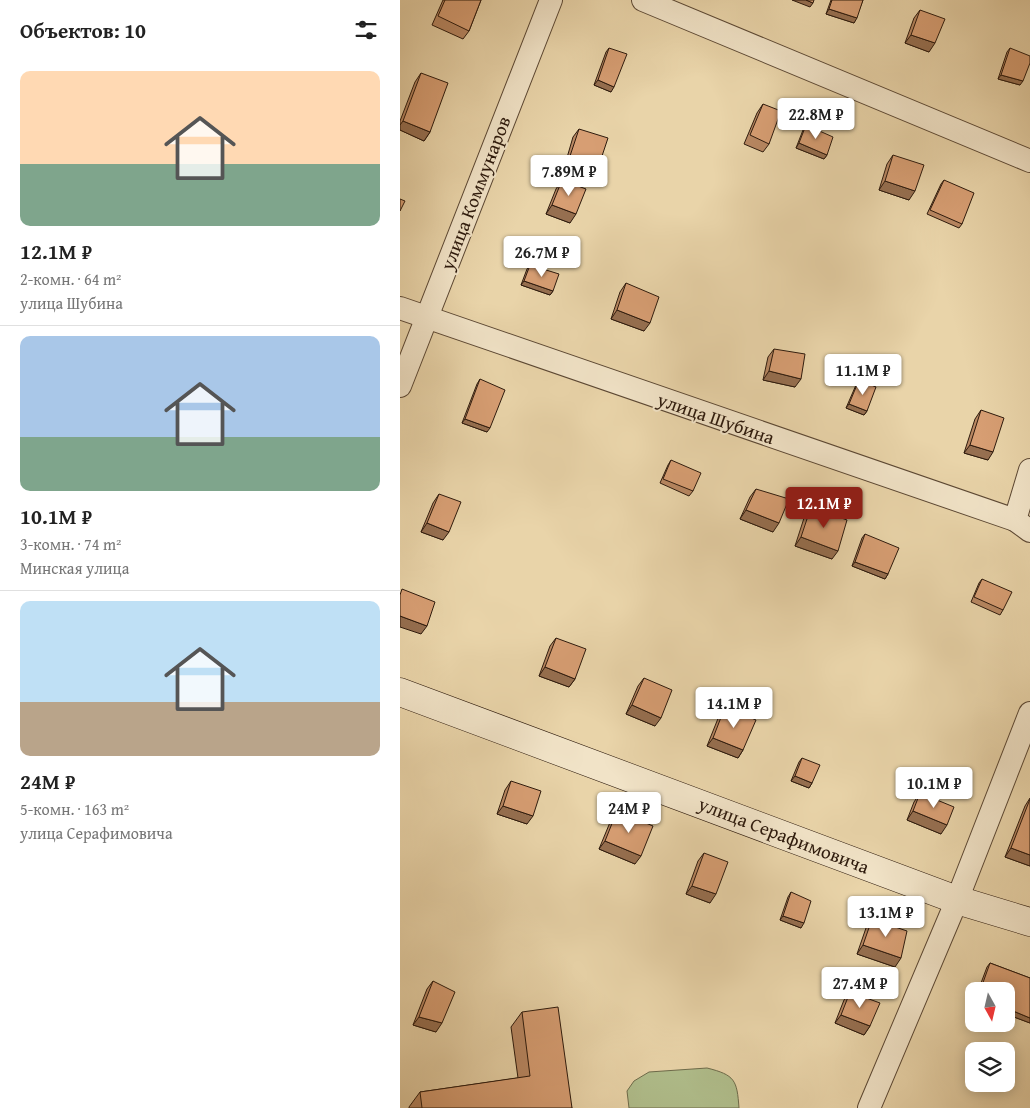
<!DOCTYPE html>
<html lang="ru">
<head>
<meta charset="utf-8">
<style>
	body { margin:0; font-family:"Gentium Book Plus",serif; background:#f2f2f2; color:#222; height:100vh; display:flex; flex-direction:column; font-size:19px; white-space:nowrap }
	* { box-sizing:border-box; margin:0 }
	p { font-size:16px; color:#767676 }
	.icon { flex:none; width:28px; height:28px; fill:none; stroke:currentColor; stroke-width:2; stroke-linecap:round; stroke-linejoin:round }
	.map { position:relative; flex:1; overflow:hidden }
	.panel { display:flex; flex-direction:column; background:#fff; width:400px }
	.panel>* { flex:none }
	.needle { width:32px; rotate:172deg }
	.fabs { position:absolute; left:565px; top:982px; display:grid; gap:10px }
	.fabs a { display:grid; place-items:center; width:50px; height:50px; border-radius:10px; background:#fff; box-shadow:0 2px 12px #0003; font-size:25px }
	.price { position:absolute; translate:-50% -42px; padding:0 11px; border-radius:5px; background:#fff; color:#222; font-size:16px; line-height:32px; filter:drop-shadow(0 1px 2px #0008) }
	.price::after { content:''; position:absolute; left:50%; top:30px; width:15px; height:11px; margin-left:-8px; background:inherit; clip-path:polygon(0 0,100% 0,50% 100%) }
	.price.on { background:#8f2418; color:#fff }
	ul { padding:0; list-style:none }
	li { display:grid; align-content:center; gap:10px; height:265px; padding:0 20px }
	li+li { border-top:1px solid #e0e0e0 }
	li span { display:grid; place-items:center; height:155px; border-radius:10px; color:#555 }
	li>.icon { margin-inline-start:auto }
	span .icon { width:90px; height:90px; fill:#fffc; stroke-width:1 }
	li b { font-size:21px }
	h2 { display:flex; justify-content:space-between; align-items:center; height:60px; padding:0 20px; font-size:21px }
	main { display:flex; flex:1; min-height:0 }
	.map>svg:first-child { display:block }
	.green { fill:#b0be8c; stroke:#6e6c4c }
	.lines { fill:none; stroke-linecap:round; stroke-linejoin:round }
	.street-casing { stroke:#5c4834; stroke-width:24 }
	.secondary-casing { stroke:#2d1a0d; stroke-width:29 }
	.street { stroke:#f1e3c7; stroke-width:22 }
	.secondary { stroke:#f1e3c7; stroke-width:28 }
	.wall { fill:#b98863; stroke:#2d1a0d }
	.shaded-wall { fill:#966f50; stroke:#2d1a0d }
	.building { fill:#d79e73; stroke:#2d1a0d }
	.labels { text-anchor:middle; stroke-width:4; stroke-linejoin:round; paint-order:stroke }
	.street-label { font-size:19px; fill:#2d1a0d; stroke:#f1e3c7 }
</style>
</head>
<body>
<main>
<section class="panel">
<h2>Объектов: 10<svg class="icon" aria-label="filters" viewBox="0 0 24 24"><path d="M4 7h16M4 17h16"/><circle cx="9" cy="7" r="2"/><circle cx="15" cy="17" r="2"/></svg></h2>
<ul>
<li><span style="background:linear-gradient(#ffd9b3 60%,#7fa58c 0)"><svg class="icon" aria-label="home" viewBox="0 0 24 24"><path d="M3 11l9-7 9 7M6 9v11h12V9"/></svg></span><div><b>12.1M ₽</b><p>2-комн. · 64 m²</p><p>улица Шубина</p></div></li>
<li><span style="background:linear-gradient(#a9c7e8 65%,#7fa58c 0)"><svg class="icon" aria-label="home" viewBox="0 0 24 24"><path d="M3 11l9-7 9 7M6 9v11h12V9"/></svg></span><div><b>10.1M ₽</b><p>3-комн. · 74 m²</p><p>Минская улица</p></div></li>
<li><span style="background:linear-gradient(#bfe0f5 65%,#b9a48a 0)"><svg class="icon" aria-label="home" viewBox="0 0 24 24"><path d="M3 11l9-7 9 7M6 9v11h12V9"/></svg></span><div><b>24M ₽</b><p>5-комн. · 163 m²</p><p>улица Серафимовича</p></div></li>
</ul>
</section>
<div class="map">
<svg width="630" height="1108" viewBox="0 0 630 1108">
	<rect width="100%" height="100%" fill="#e9d4a9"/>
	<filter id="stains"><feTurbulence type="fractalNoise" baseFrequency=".004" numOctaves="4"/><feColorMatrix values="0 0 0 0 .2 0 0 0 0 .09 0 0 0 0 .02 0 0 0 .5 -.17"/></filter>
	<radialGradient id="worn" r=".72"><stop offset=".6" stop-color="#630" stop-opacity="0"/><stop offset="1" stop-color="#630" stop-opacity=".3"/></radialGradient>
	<path class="green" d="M307,1068C335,1075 337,1080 339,1108H229L227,1091L234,1081L249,1072Z"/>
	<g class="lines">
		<defs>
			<g id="street">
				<path d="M243,0L630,161"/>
				<path d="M0,308L615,520L630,531"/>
				<path d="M0,386L151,0"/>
				<path d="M615,520L630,470"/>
				<path d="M469,1108L557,900L630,713"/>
			</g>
			<path id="secondary" d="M0,692L557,900L630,922"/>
		</defs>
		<use href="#street" class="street-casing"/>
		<use href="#secondary" class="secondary-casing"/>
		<use href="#street" class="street"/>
		<use href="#secondary" class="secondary"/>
	</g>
	<g class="wall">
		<path d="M43,0H81L69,31L63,39L32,25Z"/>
		<path d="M431,0H463L454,23L426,14Z"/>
		<path d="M520,10L529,52L505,43L514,18Z"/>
		<path d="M209,48L211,92L194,85L206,52Z"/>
		<path d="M610,48L620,85L598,79L607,52Z"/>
		<path d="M21,73L30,132L24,141L0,130V121L15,82Z"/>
		<path d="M363,104L369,144L363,152L344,144L357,113Z"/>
		<path d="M406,125L427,155L424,159L396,148L403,130Z"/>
		<path d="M179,129L192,176L164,168L173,137Z"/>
		<path d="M493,155L509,200L479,190L487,164Z"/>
		<path d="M162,180L170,223L146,214L156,189Z"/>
		<path d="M544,180L562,224L559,228L527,214L541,184Z"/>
		<path d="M130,265L153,291L150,295L121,285L127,269Z"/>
		<path d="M226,283L244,331L211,319L220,292Z"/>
		<path d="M374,349L395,387L363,380L368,357Z"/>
		<path d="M80,379L87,432L62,423L77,384Z"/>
		<path d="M459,380L467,411L464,415L446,408L456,385Z"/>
		<path d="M581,410L588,460L564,453L575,419Z"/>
		<path d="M271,460L293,491L289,496L260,483L268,465Z"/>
		<path d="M356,489L373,532L340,519L350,497Z"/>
		<path d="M39,494L43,540L21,532L33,503Z"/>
		<path d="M411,507L432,559L395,546L405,515Z"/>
		<path d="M465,534L488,574L485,579L452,566L462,538Z"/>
		<path d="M582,579L603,610L600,615L571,602L579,583Z"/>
		<path d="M156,638L175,679L169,687L139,676L150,646Z"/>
		<path d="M244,678L255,726L226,714L238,686Z"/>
		<path d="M325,707L343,750L338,758L307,746L319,716Z"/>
		<path d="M402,758L412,783L409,788L391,781L399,762Z"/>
		<path d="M111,781L127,824L97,814L105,790Z"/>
		<path d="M520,793L541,834L507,820L514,802Z"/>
		<path d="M630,798V866L605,857L625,806Z"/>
		<path d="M217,811L235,864L199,849L211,820Z"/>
		<path d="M304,853L310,903L286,894L298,861Z"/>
		<path d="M391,892L401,928L380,920L388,897Z"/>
		<path d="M472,919L495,967L457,954L466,928Z"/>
		<path d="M590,963L630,978V1023L606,1014V991H578L587,967Z"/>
		<path d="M33,981L36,1032L13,1025L27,989Z"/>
		<path d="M450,992L470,1026L464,1035L435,1023L444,1000Z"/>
		<path d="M122,1012L172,1108H9V1107L20,1092L118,1078L111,1027Z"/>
	</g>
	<g class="shaded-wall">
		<path d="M392,0H406L413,3L410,7Z"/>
		<path d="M429,9L457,18L454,23L426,14Z"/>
		<path d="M511,35L535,43L529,52L505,43Z"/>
		<path d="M601,75L623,81L620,85L598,79Z"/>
		<path d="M198,80L214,87L211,92L194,85Z"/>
		<path d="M3,121L30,132L24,141L0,130V125Z"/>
		<path d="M399,143L427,155L424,159L396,148Z"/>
		<path d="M169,159L198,168L192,176L164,168Z"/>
		<path d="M485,181L515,191L509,200L479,190Z"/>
		<path d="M152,205L176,214L170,223L146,214Z"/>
		<path d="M124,281L153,291L150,295L121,285Z"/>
		<path d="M217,310L250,323L244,331L211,319Z"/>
		<path d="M369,371L401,379L395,387L363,380Z"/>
		<path d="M449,404L467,411L464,415L446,408Z"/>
		<path d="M65,419L90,428L87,432L62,423Z"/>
		<path d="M570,445L593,452L588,460L564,453Z"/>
		<path d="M346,510L379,523L373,532L340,519Z"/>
		<path d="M27,523L49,532L43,540L21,532Z"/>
		<path d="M401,537L438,551L432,559L395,546Z"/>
		<path d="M455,562L488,574L485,579L452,566Z"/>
		<path d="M0,616L27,626L21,634L0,627Z"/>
		<path d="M145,667L175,679L169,687L139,676Z"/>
		<path d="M232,705L261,718L255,726L226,714Z"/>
		<path d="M313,738L343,750L338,758L307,746Z"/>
		<path d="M395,776L412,783L409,788L391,781Z"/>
		<path d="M103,806L133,816L127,824L97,814Z"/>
		<path d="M513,811L547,825L541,834L507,820Z"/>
		<path d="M205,841L241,856L235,864L199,849Z"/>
		<path d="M611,848L630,855V866L605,857Z"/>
		<path d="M292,886L316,894L310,903L286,894Z"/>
		<path d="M383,916L404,923L401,928L380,920Z"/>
		<path d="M463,945L501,958L495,967L457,954Z"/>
		<path d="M606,1008L630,1018V1023L606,1014Z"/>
		<path d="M441,1015L470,1026L464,1035L435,1023Z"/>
		<path d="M19,1017L42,1023L36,1032L13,1025Z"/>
	</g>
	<g class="building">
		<path d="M45,0H81L69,31L38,16Z"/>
		<path d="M406,0H414L413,3Z"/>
		<path d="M432,0H463L457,18L429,9Z"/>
		<path d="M520,10L545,19L535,43L511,35Z"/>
		<path d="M209,48L227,54L214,87L198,80Z"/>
		<path d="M610,48L630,56V63L623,81L601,75Z"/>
		<path d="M21,73L48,83L30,132L3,121Z"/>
		<path d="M363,104L381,111L369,144L350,135Z"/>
		<path d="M406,125L433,137L427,155L399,143Z"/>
		<path d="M179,129L208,138L198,168L169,159Z"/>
		<path d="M493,155L524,165L515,191L485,181Z"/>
		<path d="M162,180L186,189L176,214L152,205Z"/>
		<path d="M544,180L574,193L562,224L530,210Z"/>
		<path d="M0,199L5,201L0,211Z"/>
		<path d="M130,265L159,274L153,291L124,281Z"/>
		<path d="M226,283L259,297L250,323L217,310Z"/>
		<path d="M374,349L405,354L401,379L369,371Z"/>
		<path d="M80,379L105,390L90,428L65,419Z"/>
		<path d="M459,380L476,387L467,411L449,404Z"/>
		<path d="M581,410L604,418L593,452L570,445Z"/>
		<path d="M271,460L301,473L293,491L263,479Z"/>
		<path d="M356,489L389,499L379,523L346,510Z"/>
		<path d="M39,494L61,502L49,532L27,523Z"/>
		<path d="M411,507L447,520L438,551L401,537Z"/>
		<path d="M465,534L499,548L488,574L455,562Z"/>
		<path d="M582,579L612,592L603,610L574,597Z"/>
		<path d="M2,589L35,602L27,626L0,616V595Z"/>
		<path d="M156,638L186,649L175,679L145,667Z"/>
		<path d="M244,678L272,690L261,718L232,705Z"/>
		<path d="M325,707L356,720L343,750L313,738Z"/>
		<path d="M402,758L420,765L412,783L395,776Z"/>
		<path d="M111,781L141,791L133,816L103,806Z"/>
		<path d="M520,793L554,807L547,825L513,811Z"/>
		<path d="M630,799V855L611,848Z"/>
		<path d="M217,811L253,826L241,856L205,841Z"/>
		<path d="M304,853L328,862L316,894L292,886Z"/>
		<path d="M391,892L411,901L404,923L383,916Z"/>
		<path d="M472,919L507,931L501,958L463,945Z"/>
		<path d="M590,963L630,978V1018L606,1008V991H580Z"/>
		<path d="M33,981L55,992L42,1023L19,1017Z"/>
		<path d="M450,992L480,1003L470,1026L441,1015Z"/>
		<path d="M158,1007L172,1108H22L20,1092L130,1076L122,1012Z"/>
	</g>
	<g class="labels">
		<g class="street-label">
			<text transform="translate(75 193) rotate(-69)" y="7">улица Коммунаров</text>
			<text transform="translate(316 418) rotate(19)" y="7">улица Шубина</text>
			<text transform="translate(384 835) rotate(21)" y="7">улица Серафимовича</text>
		</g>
	</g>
	<rect width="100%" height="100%" filter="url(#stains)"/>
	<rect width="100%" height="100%" fill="url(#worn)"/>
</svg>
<div class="fabs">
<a><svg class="needle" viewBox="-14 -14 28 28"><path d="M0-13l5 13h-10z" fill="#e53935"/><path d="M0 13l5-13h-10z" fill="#767676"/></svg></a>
<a><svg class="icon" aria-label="layers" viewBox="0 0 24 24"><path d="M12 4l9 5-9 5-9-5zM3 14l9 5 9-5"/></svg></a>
</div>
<b class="price" style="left:416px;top:140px">22.8M ₽</b>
<b class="price" style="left:169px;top:197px">7.89M ₽</b>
<b class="price" style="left:142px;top:278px">26.7M ₽</b>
<b class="price" style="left:463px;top:396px">11.1M ₽</b>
<b class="price on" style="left:424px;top:529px">12.1M ₽</b>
<b class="price" style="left:334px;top:729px">14.1M ₽</b>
<b class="price" style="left:534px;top:809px">10.1M ₽</b>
<b class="price" style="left:229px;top:834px">24M ₽</b>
<b class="price" style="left:486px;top:938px">13.1M ₽</b>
<b class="price" style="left:460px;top:1009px">27.4M ₽</b>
</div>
</main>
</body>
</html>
